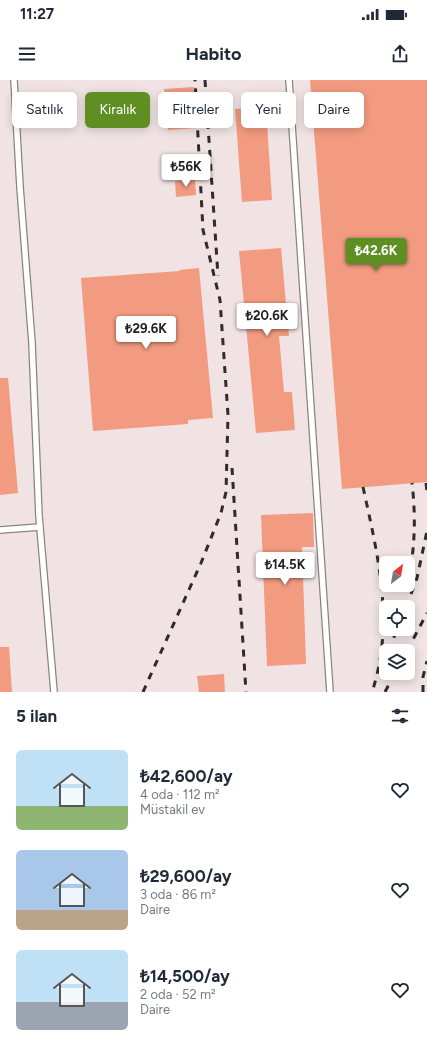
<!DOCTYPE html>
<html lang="tr">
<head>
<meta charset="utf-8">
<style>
	body { margin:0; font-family:Figtree,sans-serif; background:#f2f2f3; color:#1f2937; height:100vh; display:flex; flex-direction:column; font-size:15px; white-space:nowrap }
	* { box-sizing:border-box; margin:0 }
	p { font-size:13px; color:#747a83 }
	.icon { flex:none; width:22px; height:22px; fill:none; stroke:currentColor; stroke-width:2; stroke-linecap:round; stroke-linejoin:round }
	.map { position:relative; height:612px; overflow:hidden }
	.sheet { display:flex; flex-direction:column; background:#fff; flex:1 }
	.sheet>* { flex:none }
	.banner { position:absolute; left:12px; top:12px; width:403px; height:36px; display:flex; gap:8px }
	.needle { width:26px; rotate:31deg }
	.tools { position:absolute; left:379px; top:476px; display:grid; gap:8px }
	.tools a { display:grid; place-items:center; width:36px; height:36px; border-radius:6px; background:#fff; box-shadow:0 2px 10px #0003; font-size:20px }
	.price { position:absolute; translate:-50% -34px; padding:0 9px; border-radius:4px; background:#fff; color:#222; font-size:13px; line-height:26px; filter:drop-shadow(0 1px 2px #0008) }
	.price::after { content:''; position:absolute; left:50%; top:24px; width:12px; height:9px; margin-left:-6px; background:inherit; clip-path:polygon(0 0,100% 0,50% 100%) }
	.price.current { background:#5f8e22; color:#fff }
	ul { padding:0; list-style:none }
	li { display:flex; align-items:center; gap:12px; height:100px; padding:0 16px }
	li span { display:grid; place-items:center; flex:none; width:112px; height:80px; border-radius:6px; color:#555 }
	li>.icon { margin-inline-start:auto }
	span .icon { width:48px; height:48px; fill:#fffc; stroke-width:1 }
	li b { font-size:17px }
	h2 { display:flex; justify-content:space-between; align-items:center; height:48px; padding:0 16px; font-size:17px }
	.pill { padding:0 14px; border-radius:6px; background:#fff; box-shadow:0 2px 10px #0003; font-size:14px; line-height:36px }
	.pill.current { background:#5f8e22; color:#fff }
	.status { display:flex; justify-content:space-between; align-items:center; height:28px; padding:0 20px; background:#fff; direction:ltr }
	.status svg { height:11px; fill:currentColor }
	header { display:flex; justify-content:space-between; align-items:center; height:52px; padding:0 16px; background:#fff; font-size:18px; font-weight:700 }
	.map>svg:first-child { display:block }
	.built { fill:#f1e3e4; fill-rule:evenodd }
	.building { fill:#f29b80 }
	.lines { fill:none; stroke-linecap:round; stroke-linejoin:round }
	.lane-casing { stroke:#888484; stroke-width:8 }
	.lane { stroke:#fff; stroke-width:5.5 }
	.rail { stroke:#2e2c2c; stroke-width:3; stroke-dasharray:7 7; stroke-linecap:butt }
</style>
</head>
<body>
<div class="status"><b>11:27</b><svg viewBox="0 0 49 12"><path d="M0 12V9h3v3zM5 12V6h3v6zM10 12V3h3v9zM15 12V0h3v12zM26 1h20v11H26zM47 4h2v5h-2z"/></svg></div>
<header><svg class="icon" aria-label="menu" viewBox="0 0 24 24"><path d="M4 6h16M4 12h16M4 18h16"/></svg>Habito<svg class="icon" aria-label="share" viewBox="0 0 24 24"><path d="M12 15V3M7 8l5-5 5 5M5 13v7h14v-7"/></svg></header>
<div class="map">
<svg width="427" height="612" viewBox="0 0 427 612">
	<rect width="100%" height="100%" fill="#f5f0f0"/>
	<path class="built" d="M0,0H427V612H0ZM386,483H408V505H386ZM386,527H408V549H386ZM386,571H408V593H386Z"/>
	<g class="building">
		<path d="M310,0H427V402L342,409Z"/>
		<path d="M194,7L197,48L168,50L164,9Z"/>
		<path d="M266,27L272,120L242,122L235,29Z"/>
		<path d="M195,99L196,115L176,117L175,101Z"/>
		<path d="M281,168L289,256H279L284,312H292L295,350L256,353L239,171Z"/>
		<path d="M199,188L213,338L188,340V344L93,351L81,198L180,191L179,190Z"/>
		<path d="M0,298H8L18,413L0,415Z"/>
		<path d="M313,433L314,467H302L306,584L267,586L261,435Z"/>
		<path d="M0,567H9L12,612H0Z"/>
		<path d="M224,594L225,612H199L197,596Z"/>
	</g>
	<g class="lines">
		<defs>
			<g id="lane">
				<path d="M14,0L20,107L32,263L39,436L54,612"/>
				<path d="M289,0L330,612"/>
				<path d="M0,450L40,447"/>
			</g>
		</defs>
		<use href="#lane" class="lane-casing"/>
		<use href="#lane" class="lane"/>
		<g class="rail">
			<path d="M205,0L218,196"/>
			<path d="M232,388L246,612"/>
			<path d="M426,403L427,411"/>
			<path d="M363,407C378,476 395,543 372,612"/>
			<path d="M408,502C415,469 416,437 412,403"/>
			<path d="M406,527L417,498L427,451"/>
			<path d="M389,571L397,549"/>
			<path d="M407,571L427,533"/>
			<path d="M143,612L201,483L221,433L226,412L228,335L220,220L203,150L195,0"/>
			<path d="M385,612L395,593"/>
			<path d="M423,612V597L427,581"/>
		</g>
	</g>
</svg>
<div class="tools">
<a><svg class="needle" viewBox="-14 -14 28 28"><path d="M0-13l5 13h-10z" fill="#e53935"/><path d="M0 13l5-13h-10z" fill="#747a83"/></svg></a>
<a><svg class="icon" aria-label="locate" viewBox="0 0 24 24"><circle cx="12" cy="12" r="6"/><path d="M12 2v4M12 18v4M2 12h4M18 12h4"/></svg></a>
<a><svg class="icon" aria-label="layers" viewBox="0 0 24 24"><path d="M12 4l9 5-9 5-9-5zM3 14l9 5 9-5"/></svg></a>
</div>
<b class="price" style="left:186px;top:108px">₺56K</b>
<b class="price current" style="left:376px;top:192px">₺42.6K</b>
<b class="price" style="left:267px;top:257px">₺20.6K</b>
<b class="price" style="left:146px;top:270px">₺29.6K</b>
<b class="price" style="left:285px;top:506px">₺14.5K</b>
<div class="banner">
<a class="pill">Satılık</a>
<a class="pill current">Kiralık</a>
<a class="pill">Filtreler</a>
<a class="pill">Yeni</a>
<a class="pill">Daire</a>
</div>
</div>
<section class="sheet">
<h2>5 ilan<svg class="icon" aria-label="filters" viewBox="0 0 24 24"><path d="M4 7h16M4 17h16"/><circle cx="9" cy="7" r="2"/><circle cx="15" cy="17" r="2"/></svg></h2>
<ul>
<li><span style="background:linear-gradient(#bfe0f5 70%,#8fb573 0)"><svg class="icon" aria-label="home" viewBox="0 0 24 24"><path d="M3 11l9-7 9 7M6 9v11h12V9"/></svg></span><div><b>₺42,600/ay</b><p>4 oda · 112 m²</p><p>Müstakil ev</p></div><svg class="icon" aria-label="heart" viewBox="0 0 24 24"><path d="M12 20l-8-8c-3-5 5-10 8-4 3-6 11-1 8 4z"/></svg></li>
<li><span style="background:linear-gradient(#a9c7e8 75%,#b9a48a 0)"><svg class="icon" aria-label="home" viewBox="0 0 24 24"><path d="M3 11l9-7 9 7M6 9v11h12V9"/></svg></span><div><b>₺29,600/ay</b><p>3 oda · 86 m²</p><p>Daire</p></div><svg class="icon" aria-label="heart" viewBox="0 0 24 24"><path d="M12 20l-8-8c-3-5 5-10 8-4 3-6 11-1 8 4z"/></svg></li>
<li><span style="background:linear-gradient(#bfe0f5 65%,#9aa5b1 0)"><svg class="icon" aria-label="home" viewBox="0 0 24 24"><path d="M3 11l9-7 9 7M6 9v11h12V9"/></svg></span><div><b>₺14,500/ay</b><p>2 oda · 52 m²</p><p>Daire</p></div><svg class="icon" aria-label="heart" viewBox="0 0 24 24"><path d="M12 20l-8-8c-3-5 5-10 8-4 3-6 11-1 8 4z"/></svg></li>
</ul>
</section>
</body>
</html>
